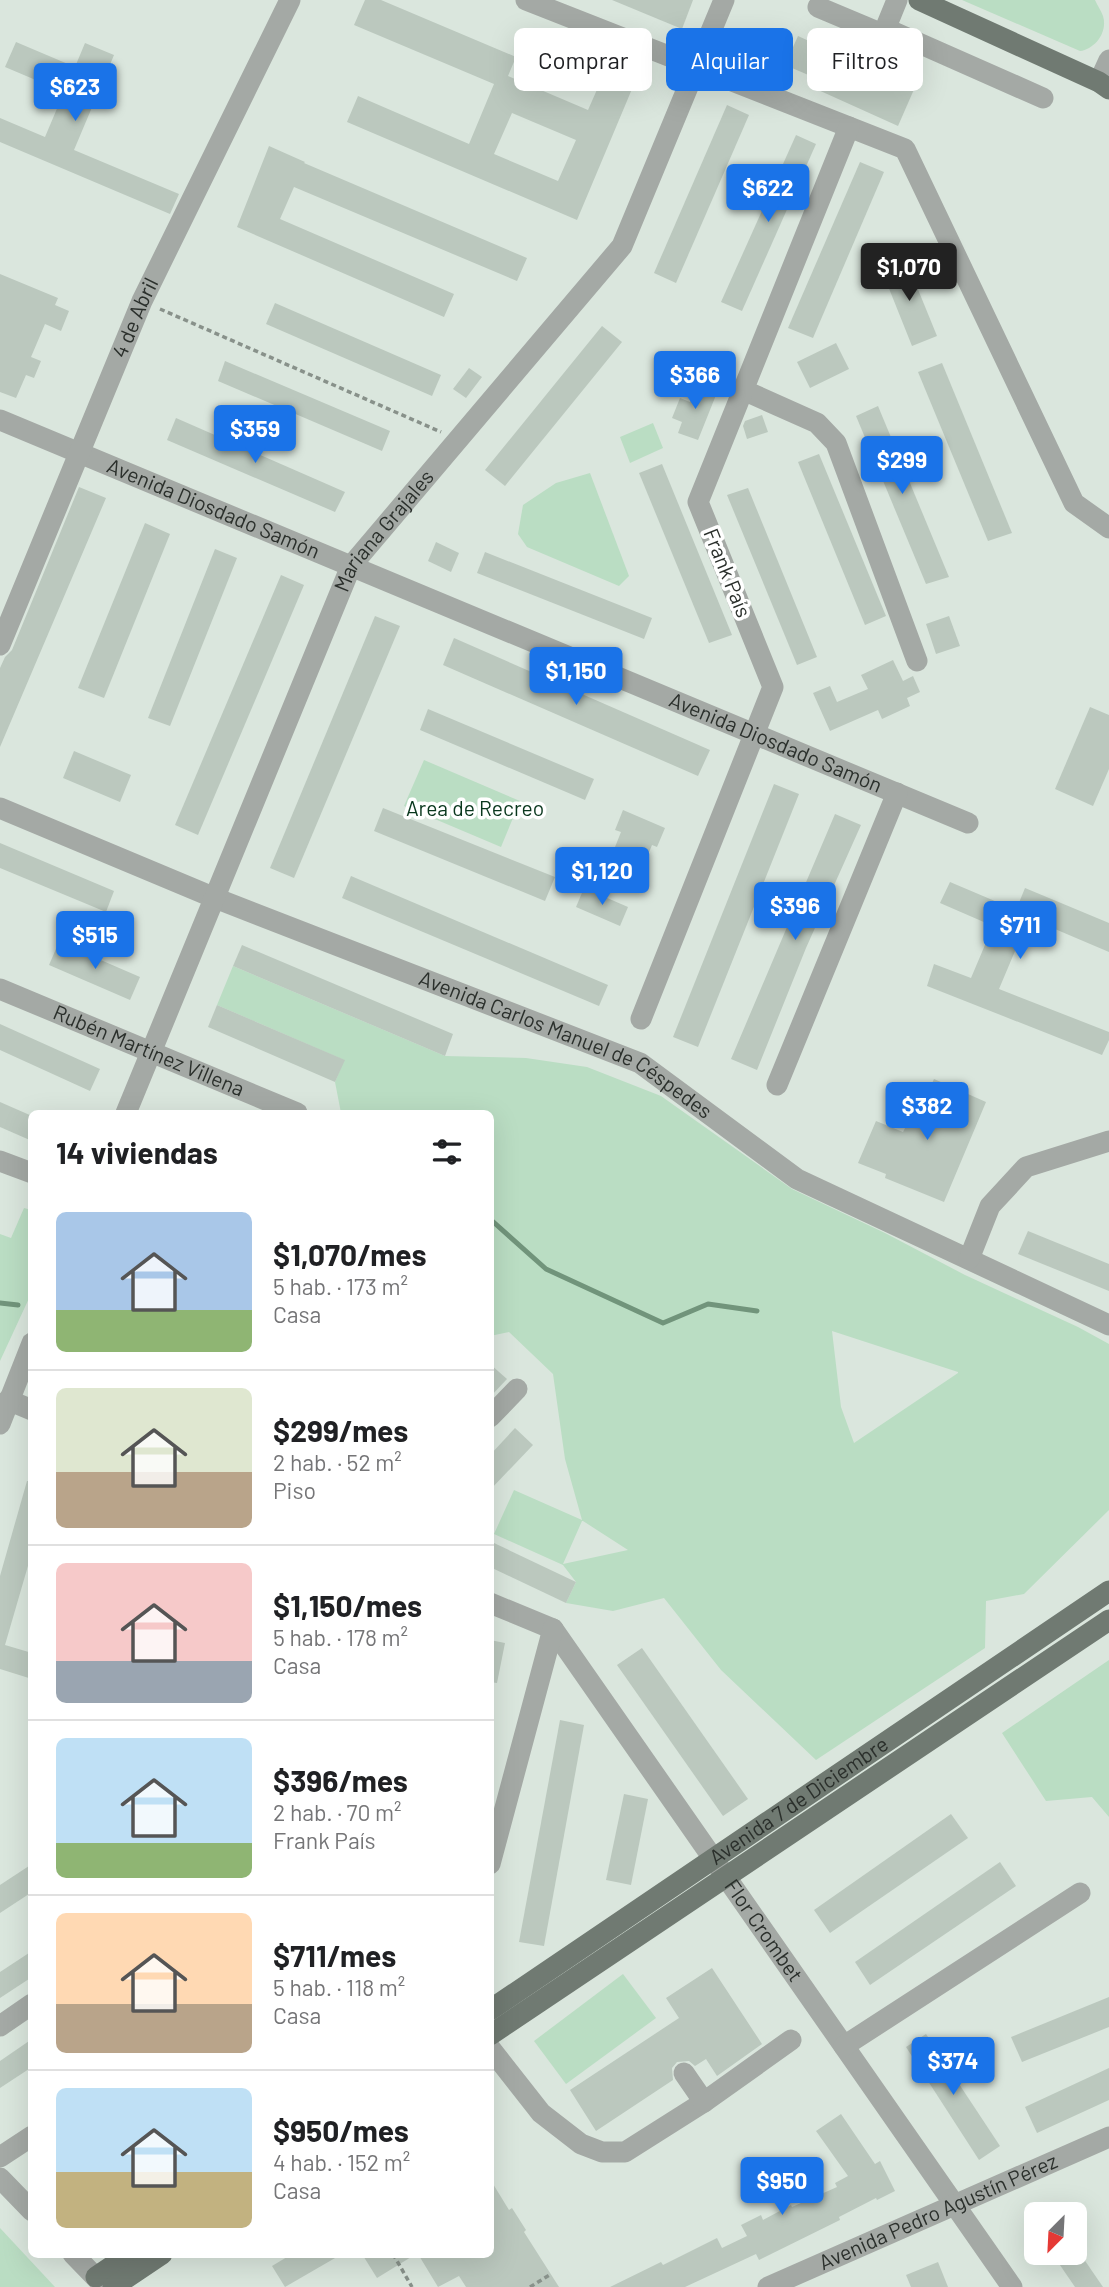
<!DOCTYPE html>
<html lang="es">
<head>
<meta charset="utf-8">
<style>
	body { margin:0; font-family:Barlow,sans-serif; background:#f6f6f6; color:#202124; height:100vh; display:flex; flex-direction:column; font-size:26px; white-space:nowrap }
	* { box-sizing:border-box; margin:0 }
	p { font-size:23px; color:#757577 }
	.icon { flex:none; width:38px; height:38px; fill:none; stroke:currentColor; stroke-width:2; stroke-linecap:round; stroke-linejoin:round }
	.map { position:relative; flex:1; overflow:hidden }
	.side { position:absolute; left:28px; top:1110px; width:466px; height:1148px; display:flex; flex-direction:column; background:#fff; border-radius:10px; box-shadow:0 7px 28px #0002 }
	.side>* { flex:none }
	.guide { position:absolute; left:514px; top:28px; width:488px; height:63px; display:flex; gap:14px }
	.needle { width:46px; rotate:204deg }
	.buttons { position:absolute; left:1024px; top:2202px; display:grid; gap:14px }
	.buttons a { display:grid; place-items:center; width:63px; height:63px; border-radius:10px; background:#fff; box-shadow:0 7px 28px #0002; font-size:35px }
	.price { position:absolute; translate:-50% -60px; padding:0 16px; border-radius:7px; background:#1a73e8; color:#fff; font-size:23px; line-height:46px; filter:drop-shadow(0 2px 4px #0008) }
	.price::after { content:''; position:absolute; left:50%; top:42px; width:21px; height:16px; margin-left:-10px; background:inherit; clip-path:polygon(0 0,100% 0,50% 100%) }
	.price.active { background:#222; color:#fff }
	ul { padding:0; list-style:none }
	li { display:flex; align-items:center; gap:21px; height:175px; padding:0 28px }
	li+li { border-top:2px solid #e0e0e0 }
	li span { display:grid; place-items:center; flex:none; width:196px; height:140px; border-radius:10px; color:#555 }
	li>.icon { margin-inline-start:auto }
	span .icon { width:84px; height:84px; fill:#fffc; stroke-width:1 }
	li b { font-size:30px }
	h2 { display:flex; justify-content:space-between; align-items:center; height:84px; padding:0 28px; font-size:30px }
	.chip { padding:0 24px; border-radius:10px; background:#fff; box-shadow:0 7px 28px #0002; font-size:24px; line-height:63px }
	.chip.active { background:#1a73e8; color:#fff }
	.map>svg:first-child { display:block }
	.green { fill:#baddc3; fill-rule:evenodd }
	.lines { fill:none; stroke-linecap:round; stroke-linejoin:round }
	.stream { stroke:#71947b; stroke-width:5 }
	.building { fill:#bbc8be; fill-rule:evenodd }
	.path { stroke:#88918a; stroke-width:3.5; stroke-dasharray:5 3.5; stroke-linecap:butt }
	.minor { stroke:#a4a9a5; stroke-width:21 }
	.major { stroke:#707a72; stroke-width:21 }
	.labels { text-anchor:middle; stroke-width:7; stroke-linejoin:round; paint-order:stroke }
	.street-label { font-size:21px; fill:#2b302c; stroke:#fff }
	.park-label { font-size:21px; fill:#09371d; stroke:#fff }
</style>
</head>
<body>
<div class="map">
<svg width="1109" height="2287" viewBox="0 0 1109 2287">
	<rect width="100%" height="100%" fill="#dae6dd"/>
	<g class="green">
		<path d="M962,0H1095C1097,5 1101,10 1103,16C1108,32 1095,49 1080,51Z"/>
		<path d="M653,423L663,448L630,463L620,437Z"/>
		<path d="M590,473L629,576L619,586L527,547L518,534L523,505L556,483Z"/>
		<path d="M424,760L520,801L501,847L404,806Z"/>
		<path d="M233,966L445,1056L526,1058L587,1067L661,1096L792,1189L885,1233L965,1275L1078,1327L1109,1344V1510L1024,1594L986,1601L985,1648L816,1760L721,1670L664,1598L613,1611L566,1603L576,1582L563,1565L494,1534L514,1490L582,1520L565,1459L553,1374L509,1332L490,1336V1113H341L335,1082L344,1060L217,1005ZM832,1331L958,1372V1373L854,1443L841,1407ZM582,1521H583L628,1550L563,1564Z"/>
		<path d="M24,1208L31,1210V1294L0,1361V1234L11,1238Z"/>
		<path d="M1109,1660V1817L1092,1797L1046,1801L1002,1733Z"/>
		<path d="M623,1974L656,2018L566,2084L534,2041Z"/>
		<path d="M0,2228L55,2287H0Z"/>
	</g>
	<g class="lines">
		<g class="stream">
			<path d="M490,1219L546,1269L663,1323L708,1304L757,1311"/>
			<path d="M0,1303L18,1305"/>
		</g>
	</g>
	<g class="building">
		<path d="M365,0H381L516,57L508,76L588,110L603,76L632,89L577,220L347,122L358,96L469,144L494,84L354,25ZM512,113L576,140L558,181L494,154Z"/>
		<path d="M612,0H693L682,29Z"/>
		<path d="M798,36L833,52L838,41L919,78L898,126L816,89L820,80L785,65Z"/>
		<path d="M16,42L75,67L85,43L114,55L74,150L179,194L170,214L0,142V118L45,137L64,92L5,67Z"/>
		<path d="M727,105L749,115L676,283L654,273Z"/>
		<path d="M796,135L816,144L742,311L721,302Z"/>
		<path d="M269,146L305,162L304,163L527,258L517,281L294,187L280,219L454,294L444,317L237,227Z"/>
		<path d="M860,162L884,172L813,338L788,328Z"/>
		<path d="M906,260L937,336L912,346L882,271Z"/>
		<path d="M0,274L58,298L55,305L69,311L61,331L45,324L31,357L41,361L34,378L26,375L16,398L0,392Z"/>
		<path d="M275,303L441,375L432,396L266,324Z"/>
		<path d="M602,326L622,342L505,486L485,470Z"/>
		<path d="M836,343L849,369L810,388L797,362Z"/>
		<path d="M225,361L390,431L382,451L218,381Z"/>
		<path d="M942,363L1012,533L988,541L918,372Z"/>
		<path d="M469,368L482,377L466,398L453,389Z"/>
		<path d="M698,382L718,390L698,440L678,433L682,422L672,418L680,398L690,402Z"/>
		<path d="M878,406L949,577L926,584L856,416Z"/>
		<path d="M762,415L768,432L747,439L743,426L745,421Z"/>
		<path d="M176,418L345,492L335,512L167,440Z"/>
		<path d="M819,454L886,616L865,625L798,462Z"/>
		<path d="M662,464L732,635L709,643L639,473Z"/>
		<path d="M79,487L106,498L0,747V668L5,657L12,650Z"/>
		<path d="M748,488L817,657L797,665L727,495Z"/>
		<path d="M145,523L170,534L104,698L78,688Z"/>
		<path d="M436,542L459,553L451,572L428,561Z"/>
		<path d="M215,549L237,558L170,726L148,718Z"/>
		<path d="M485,552L652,618L644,639L477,573Z"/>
		<path d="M281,575L304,585L198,835L175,825Z"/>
		<path d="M375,616L400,626L294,878L270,868Z"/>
		<path d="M949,616L960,646L936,654L926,624Z"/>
		<path d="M454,638L710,750L698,776L443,665Z"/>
		<path d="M893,660L903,681L913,676L920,692L907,698L910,706L882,719L878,710L830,731L813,693L830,686L837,702L868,689L861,675Z"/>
		<path d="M1090,707L1109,715V769L1093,806L1055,789Z"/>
		<path d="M428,709L594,779L585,800L420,730Z"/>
		<path d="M74,751L131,775L120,802L63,778Z"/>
		<path d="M774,784L799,794L698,1047L673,1037Z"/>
		<path d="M383,808L555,877L545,901L374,831Z"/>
		<path d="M623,810L665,828L657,847L652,845L638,879L607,867L621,832L615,830Z"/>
		<path d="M835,814L861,825L806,948L757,1070L731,1059Z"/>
		<path d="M0,843L114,891L106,912L0,868Z"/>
		<path d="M351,876L608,985L599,1006L342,898Z"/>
		<path d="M950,882L1016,910L1025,888L1109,923V952L1029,918L999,989L1109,1032V1040L1102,1055L927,986L934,964L971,978L993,926L940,903Z"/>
		<path d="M584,888L628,907L620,926L576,907Z"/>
		<path d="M59,942L140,977L130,1000L49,965Z"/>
		<path d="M242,945L453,1034L445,1056L233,966Z"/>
		<path d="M217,1005L345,1060L335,1082L208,1027Z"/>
		<path d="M0,1024L100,1069L90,1091L0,1050Z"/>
		<path d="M934,1079L986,1102L944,1202L885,1178L886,1174L858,1163L876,1121L903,1132L909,1120L914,1122Z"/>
		<path d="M0,1102L32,1116V1141L0,1127Z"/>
		<path d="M1028,1231L1109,1264V1291L1018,1254Z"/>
		<path d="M490,1364L507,1379L490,1397Z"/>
		<path d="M515,1428L533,1445L490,1490V1455Z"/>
		<path d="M27,1481H32V1552L5,1645L32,1653V1679L0,1669V1576Z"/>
		<path d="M494,1543L576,1582L566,1603L490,1567V1552Z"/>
		<path d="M490,1640L505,1643L497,1683L490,1682Z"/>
		<path d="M642,1648L748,1799L723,1816L617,1665Z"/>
		<path d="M560,1720L584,1725L544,1946L519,1942Z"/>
		<path d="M624,1794L648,1799L631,1885L606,1880Z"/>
		<path d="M951,1814L968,1838L830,1933L814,1910Z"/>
		<path d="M1000,1862L1016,1886L870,1985L855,1962Z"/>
		<path d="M32,1864V1892L0,1913V1885Z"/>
		<path d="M32,1951V1977L0,1998V1972Z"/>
		<path d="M712,1968L762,2044L717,2076L706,2059L695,2066L689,2061L677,2062L672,2068L673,2080L596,2131L570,2090L679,2018L666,1998Z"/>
		<path d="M1109,1997V2027L1022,2062L1011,2037Z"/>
		<path d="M926,2034L1000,2146L979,2160L906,2047Z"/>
		<path d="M32,2039V2067L0,2088V2061Z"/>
		<path d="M1109,2068V2100L1037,2133L1025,2107Z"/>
		<path d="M841,2114L875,2164L880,2161L895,2191L877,2200L876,2198L839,2217L840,2220L759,2260L756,2254L685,2287H610L661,2262L663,2265L717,2238L722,2248L747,2236L741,2225L761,2215L763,2220L791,2205L792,2207L837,2187L835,2183L848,2176L816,2131Z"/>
		<path d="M490,2179L509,2210L512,2208L526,2230L524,2232L559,2287H466L459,2276L438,2287L418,2254H490Z"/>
		<path d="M1051,2252H1079L1103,2287H1075Z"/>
		<path d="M292,2254H342L285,2287L272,2266Z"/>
		<path d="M362,2254H416L377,2278Z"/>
		<path d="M938,2262L948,2287H911L906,2275Z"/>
	</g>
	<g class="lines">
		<g class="path">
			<path d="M160,309L441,432"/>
			<path d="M393,2254L412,2287"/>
			<path d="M530,2287L551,2274"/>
		</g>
		<g class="minor">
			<path d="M526,0L905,149L1074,503L1109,528"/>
			<path d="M818,7L875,31L896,33L1043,98"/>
			<path d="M884,32L897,0"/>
			<path d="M1099,82L1109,60"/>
			<path d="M743,390L817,423L836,443L917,661"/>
			<path id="s1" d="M0,420L968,823"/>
			<path id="s2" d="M0,645L142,301L290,0"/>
			<path id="s3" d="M0,808L215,898L640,1063L797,1179L1109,1325"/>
			<path id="s4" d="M0,989L297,1113"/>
			<path d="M641,1019L773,687L698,502L849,127"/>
			<path d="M777,1085L897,793"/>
			<path id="s5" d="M126,1113L351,566L622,246L724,0"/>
			<path d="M0,1161L32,1173"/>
			<path d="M969,1259L990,1206L1026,1167L1109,1141"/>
			<path d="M8,1400L32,1410"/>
			<path d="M490,1417L517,1389"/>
			<path d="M0,1424L32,1343"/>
			<path id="s6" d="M490,1603L553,1629L1012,2287"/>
			<path d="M490,1864L553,1629"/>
			<path d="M0,2026L32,2004"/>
			<path d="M844,2046L1080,1893"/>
			<path d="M490,2048L541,2113L581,2144L602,2152H625L704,2102L791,2040"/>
			<path d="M684,2073L704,2102"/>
			<path d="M0,2157L32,2136"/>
			<path d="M0,2178L32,2211"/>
			<path d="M73,2254L105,2287"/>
			<path id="s7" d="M768,2287L1109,2137"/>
		</g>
		<g class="major">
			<path d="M919,0L1099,82L1109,89"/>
			<path id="s8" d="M490,2010L1109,1591"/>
			<path d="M490,2035L1109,1620"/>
			<path d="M96,2277L130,2254"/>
			<path d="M113,2287L162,2254"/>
		</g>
	</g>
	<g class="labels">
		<g class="street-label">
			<text dy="7" stroke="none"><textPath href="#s2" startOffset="354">4 de Abril</textPath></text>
			<text dy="7" stroke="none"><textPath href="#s1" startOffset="231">Avenida Diosdado Samón</textPath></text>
			<text dy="7" stroke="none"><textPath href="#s5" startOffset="639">Mariana Grajales</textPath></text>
			<text transform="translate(727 573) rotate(68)" y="7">Frank País</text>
			<text dy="7" stroke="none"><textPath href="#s1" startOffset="840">Avenida Diosdado Samón</textPath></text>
			<text dy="7" stroke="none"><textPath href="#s3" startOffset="614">Avenida Carlos Manuel de Céspedes</textPath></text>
			<text dy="7" stroke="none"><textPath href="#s4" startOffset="161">Rubén Martínez Villena</textPath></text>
			<text dy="7" stroke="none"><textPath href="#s8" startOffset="373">Avenida 7 de Diciembre</textPath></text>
			<text dy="7" stroke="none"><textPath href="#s6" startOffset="436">Flor Crombet</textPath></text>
			<text dy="7" stroke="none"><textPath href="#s7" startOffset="186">Avenida Pedro Agustín Pérez</textPath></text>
		</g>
		<g class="park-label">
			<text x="475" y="816">Area de Recreo</text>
		</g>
	</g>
</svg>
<div class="buttons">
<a><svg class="needle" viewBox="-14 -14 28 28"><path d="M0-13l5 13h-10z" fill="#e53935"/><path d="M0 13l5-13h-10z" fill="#757577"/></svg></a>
</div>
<b class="price" style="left:75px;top:123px">$623</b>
<b class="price" style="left:768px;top:224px">$622</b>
<b class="price active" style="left:909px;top:303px">$1,070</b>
<b class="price" style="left:695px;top:411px">$366</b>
<b class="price" style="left:255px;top:465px">$359</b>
<b class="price" style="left:902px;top:496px">$299</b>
<b class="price" style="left:576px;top:707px">$1,150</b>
<b class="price" style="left:602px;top:907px">$1,120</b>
<b class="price" style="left:795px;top:942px">$396</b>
<b class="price" style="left:1020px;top:961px">$711</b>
<b class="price" style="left:95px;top:971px">$515</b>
<b class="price" style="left:927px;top:1142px">$382</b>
<b class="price" style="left:953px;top:2097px">$374</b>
<b class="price" style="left:782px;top:2217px">$950</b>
<div class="guide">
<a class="chip">Comprar</a>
<a class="chip active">Alquilar</a>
<a class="chip">Filtros</a>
</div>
<section class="side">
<h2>14 viviendas<svg class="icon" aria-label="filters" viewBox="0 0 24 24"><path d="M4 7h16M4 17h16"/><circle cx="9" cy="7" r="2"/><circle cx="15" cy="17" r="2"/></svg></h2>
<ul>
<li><span style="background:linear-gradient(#a9c7e8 70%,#8fb573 0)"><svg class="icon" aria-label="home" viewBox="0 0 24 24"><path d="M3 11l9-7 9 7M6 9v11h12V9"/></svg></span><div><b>$1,070/mes</b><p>5 hab. · 173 m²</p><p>Casa</p></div></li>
<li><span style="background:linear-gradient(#dfe7d0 60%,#b9a48a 0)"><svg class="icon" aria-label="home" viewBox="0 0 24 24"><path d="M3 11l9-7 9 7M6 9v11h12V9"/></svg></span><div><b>$299/mes</b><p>2 hab. · 52 m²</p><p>Piso</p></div></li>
<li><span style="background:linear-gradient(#f6c9c9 70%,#9aa5b1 0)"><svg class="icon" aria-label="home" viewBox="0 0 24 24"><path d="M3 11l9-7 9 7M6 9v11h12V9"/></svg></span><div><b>$1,150/mes</b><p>5 hab. · 178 m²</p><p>Casa</p></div></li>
<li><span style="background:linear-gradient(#bfe0f5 75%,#8fb573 0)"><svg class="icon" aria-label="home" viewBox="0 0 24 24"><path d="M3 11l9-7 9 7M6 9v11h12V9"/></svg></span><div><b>$396/mes</b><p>2 hab. · 70 m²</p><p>Frank País</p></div></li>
<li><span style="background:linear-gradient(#ffd9b3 65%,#b9a48a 0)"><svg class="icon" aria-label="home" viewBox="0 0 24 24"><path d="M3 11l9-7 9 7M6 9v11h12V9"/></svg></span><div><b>$711/mes</b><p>5 hab. · 118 m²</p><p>Casa</p></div></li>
<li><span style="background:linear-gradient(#bfe0f5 60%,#c2b280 0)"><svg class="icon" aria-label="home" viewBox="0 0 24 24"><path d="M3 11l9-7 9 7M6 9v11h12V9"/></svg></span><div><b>$950/mes</b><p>4 hab. · 152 m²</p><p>Casa</p></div></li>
</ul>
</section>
</div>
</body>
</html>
